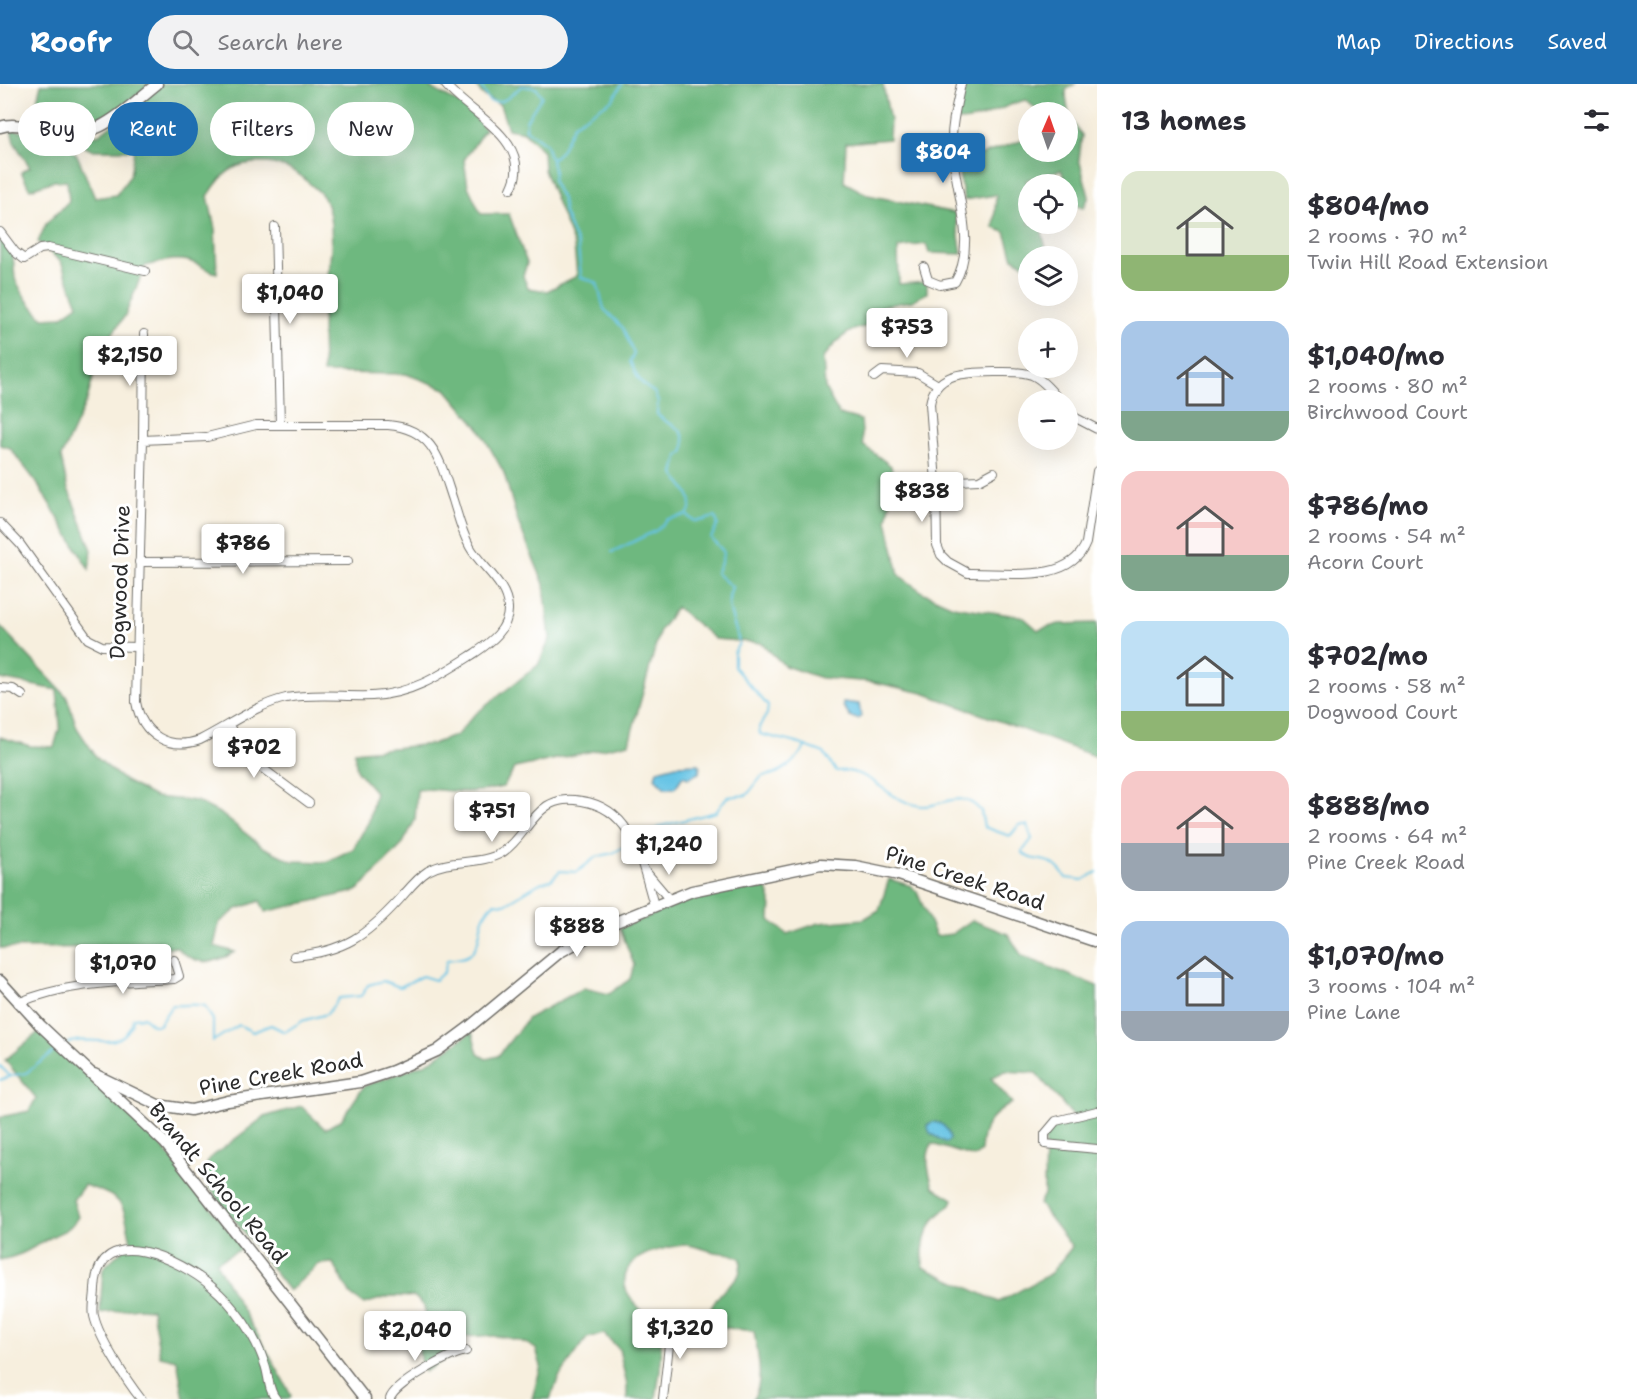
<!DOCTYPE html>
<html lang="en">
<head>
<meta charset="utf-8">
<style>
	body { margin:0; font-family:"Shantell Sans",sans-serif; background:#f2f2f3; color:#2b2b33; height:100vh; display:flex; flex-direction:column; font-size:22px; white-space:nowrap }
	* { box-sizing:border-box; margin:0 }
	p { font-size:20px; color:#7c7c81 }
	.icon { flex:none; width:33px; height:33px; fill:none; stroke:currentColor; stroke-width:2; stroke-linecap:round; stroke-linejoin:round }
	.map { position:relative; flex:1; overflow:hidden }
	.panel { display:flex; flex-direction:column; background:#fff; width:540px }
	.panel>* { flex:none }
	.top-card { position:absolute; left:18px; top:18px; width:570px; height:54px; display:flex; gap:12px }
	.needle { width:39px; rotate:2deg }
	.buttons { position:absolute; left:1018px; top:18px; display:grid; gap:12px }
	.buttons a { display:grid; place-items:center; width:60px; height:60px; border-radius:50%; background:#fff; box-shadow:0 6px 24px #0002; font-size:30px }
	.price { position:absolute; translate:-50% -51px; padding:0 14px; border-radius:6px; background:#fff; color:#222; font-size:20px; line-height:39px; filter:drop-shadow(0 2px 3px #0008) }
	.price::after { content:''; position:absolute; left:50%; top:36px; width:18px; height:14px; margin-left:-9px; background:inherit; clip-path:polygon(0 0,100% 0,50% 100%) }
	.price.active { background:#1f6fb2; color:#fff }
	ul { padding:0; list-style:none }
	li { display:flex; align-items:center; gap:18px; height:150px; padding:0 24px }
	li span { display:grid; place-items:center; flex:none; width:168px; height:120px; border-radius:18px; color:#555 }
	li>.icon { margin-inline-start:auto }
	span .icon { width:72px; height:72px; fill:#fffc; stroke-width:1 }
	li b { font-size:26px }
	h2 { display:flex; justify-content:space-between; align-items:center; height:72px; padding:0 24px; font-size:26px }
	.chip { padding:0 21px; border-radius:27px; background:#fff; box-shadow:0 6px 24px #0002; font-size:21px; line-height:54px }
	.chip.active { background:#1f6fb2; color:#fff }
	header { display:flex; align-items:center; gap:36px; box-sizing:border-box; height:84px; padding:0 30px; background:#1f6fb2; color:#fff }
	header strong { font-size:28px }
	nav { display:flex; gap:33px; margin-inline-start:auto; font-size:21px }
	.search { width:420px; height:54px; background:#f2f2f3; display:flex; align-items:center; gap:15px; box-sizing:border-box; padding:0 21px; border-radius:33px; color:#7c7c81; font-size:22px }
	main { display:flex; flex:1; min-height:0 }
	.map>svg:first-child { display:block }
	.forest { fill:#6eb87f; stroke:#4c7255; stroke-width:1.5; fill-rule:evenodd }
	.water { fill:#67c4e5; stroke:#497888; stroke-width:1.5 }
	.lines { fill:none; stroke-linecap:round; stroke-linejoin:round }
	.stream { stroke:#67c4e5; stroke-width:2 }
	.minor-casing { stroke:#72706a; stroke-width:10 }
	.tertiary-casing { stroke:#72706a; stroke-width:13 }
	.minor { stroke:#fff; stroke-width:8 }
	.tertiary { stroke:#fff; stroke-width:10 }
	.labels { text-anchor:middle; stroke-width:6; stroke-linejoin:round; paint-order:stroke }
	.street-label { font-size:21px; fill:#2b2b2b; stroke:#fff }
</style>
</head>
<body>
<header>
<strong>Roofr</strong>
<div class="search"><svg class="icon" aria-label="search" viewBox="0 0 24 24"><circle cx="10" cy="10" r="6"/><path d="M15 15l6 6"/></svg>Search here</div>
<nav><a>Map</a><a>Directions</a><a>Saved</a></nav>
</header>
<main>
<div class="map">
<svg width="1097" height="1315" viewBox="0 0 1097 1315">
	<rect width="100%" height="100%" fill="#fff"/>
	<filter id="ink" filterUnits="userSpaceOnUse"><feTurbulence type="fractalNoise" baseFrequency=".0167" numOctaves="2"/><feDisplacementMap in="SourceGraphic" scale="12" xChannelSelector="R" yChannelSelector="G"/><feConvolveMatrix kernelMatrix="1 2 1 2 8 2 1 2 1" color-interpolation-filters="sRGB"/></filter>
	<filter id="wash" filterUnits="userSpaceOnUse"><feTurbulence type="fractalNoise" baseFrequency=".008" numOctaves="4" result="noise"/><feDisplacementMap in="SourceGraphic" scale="24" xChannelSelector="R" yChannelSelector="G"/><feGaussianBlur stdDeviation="1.35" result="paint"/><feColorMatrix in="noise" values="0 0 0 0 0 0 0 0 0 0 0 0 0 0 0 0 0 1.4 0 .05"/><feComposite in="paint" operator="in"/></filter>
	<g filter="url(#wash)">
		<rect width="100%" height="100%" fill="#f7efde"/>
		<g class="forest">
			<path d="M41,0H150C134,13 99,46 79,47C63,48 47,44 31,40Z"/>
			<path d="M162,0H424L467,24L485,45L464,76L468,102L481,130H509L527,179L523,192L528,204L547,207L577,192L574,162L544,86L543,67L524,48L508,45L500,21L482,11L475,0H883L890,37L889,55L846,59L844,98L868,111L955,129L962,170L929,169L926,160L898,164L899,200L927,198V209L912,217L882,222L880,241C851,242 841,251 823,274L825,304L839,330L861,336L863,361L891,382L894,401L887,436L899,491L924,509L953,522L1023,533L1038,546L1059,540L1097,539V673L923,609L873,598L821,594L785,582L761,559L715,555L676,523L660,546L629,659L515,684L503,703C486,707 469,709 451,707C438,706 430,704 417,706L415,736L402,761L357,807L265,828L260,817L237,825L219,839L214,862L235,868C211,882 196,882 176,863L0,864V653L30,662L54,663L60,642L57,606L0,595V542L67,613L77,644L97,674L125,697L155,713L196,717L221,730L263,763L292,777L326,778L353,765L369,737L375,708L357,687L354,668L432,660L457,651L473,632L538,581L550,555L544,500L518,438L504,389L479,344L446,305L406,290L323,289C323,269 321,248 323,228C326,196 340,144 324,114C321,108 313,103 308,98C298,88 281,80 267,79C236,77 224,86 208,112L215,145L217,189C207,187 203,182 194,179C178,172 161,178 145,182L125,232L100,267L87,316L61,373L67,402L92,466L89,485L37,399L10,364L0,361V151L13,171L15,195L26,215L43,234L61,233L78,221L61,178L38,158L46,140L69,117L67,97H54L30,105L21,88L30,83L14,58L11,45L56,54L77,71L95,114L116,111L130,92L134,66H91L72,56L100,50Z"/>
			<path d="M965,0H1075L1066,6C1066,25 1070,37 1082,51L1079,75L1089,113L1083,124L1075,121L1061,86L1026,96L1029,105V140H1040L1047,169L1044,172H1029V183L1013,174L1005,148L994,144L996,111L964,116L957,79L1029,54V68H1068V28H1039L1026,16C1002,21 982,38 957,37Z"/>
			<path d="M889,795L911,802L917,808L936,852L952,850L972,836L1008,850L1022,872L1097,902V1315H753C765,1296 757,1269 754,1247L701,1241C708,1231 714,1216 723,1207C736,1195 741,1195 741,1175C731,1168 726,1170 715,1168C695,1164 694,1158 671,1163C655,1167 637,1170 628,1185C613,1212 651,1227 659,1251C665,1270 658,1295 656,1315H627V1301L619,1265L604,1250L587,1254L559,1293L550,1315H532L541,1282L536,1265C512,1249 482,1251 454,1254L449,1273L424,1288C417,1269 417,1258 428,1241L424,1222L415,1213L391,1212L364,1220L351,1211L333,1179L319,1180L289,1207L202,1094L209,1075L264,1033L301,1022L325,1045L341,1036L364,1002L427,979L472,948L478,970L486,975L498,972L528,934L584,904L609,910L630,895L634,881L620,844L687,817L765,799L771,817L770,836L787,850L819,839L864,835L879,826ZM1005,987L1036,989L1074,1033L1048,1044L1045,1050L1044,1110L1039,1120L1072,1163L1050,1190L999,1218L923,1183C921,1156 928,1135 951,1121L953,1115L933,1103C929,1089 924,1073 932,1060L974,1073L981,1067C982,1041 990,1032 1012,1019L991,994Z"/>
			<path d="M40,947L157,1056L243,1164L216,1178C239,1224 269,1265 291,1312L288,1315H184L177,1276L160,1272L152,1225L138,1224L100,1229L103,1184L131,1158C122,1117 126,1115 84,1101L73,1116L78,1133C70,1147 61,1147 48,1155C30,1165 22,1172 0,1176V1033L29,1027L36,1014L5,976Z"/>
		</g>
		<g class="water">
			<path d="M843,618L859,620L861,633L858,635L850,633L843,622Z"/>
			<path d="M698,680L700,683L699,689L688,694L683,692L675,704H665L655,694L657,686L676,681Z"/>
			<path d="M933,1038C943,1038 949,1046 950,1055L946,1059L930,1049L927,1041Z"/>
		</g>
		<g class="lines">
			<g class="stream">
				<path d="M480,0L489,17C505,21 510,11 522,2L536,4L542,12L526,37V45L546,60L554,86L553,98L562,115L564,129L578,162L581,193L597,199L604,225L623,244L634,270L630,277C636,291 640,301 654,308L658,318L657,330C672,346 687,339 684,367L678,372L674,390C683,404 698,414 687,431C696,442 704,435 715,433L718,440L711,454L723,467L722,477L716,489L732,503C723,522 736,539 739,559L734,569V583L768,622L767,630L759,643L760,650L797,659L824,669L836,687C870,683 885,715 916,721C940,727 958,701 981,727L984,743L1010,752L1019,741H1027L1032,755L1022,768C1034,782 1049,767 1066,794L1083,796L1097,788"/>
				<path d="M551,76L561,67L574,40L613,15L622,0"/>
				<path d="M612,468L657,446L668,435L687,431"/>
				<path d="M67,960C85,949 117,969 130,943C132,940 132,937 133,934L143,933L153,941H159L172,921C184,922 194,919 205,922L213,936V957L239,941L253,948L271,941L285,948L302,937L327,930L339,914L361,912L368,901L383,897L400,903L422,892L435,896L444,888L447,876C455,874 463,876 470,870C485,858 474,836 494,819L505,820L540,799L551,796L560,787L577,788L596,773L613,769L661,742L716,728L727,713L747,711L762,692C782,691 795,678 806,662"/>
				<path d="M0,982L10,992L26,989L59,964"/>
				<path d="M0,996L9,993"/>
			</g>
		</g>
	</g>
	<g filter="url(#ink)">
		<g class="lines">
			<defs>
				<g id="minor">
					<path d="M445,0C467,29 536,57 511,105"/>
					<path d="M275,143L280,340"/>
					<path d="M0,148L15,168L24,175L40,165L48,164L145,187"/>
					<path d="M924,183L928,196L940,201L955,198C979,157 953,104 952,60C951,40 957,19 961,0"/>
					<path d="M874,293L882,287L918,289L938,301"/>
					<path d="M1059,316C1052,307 1043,296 1032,291C1021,287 1005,288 994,288C967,289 935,287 930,320L936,398L937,461L941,471L948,478L968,489C1004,488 1070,501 1086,459L1097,387"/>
					<path d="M1068,326L1074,333L1097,345"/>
					<path d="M256,341H388C435,345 440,378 453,416C458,432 462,449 470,463C481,483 507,499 508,524C509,545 491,558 475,569C442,590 413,610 372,612C344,613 313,609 286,614C256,621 228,642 200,656C169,667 142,651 136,618L143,356L207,353Z"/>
					<path d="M143,356L144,250"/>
					<path d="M936,398L979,396L994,388"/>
					<path d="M0,439L20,460L88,555L102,562L136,563"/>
					<path d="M139,478L348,477"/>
					<path d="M0,604L13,605L22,611"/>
					<path d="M229,642L254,678L309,719"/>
					<path d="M647,789L669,815"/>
					<path d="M294,872C344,868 367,851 399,816C408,806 417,794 428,787C451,774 480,782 503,768C521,756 529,734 547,722C558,715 569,715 582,717C634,725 641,778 654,821"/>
					<path d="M18,919C67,898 121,898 174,895L179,892L174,876"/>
					<path d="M1097,1027L1056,1037L1045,1050V1060L1097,1065"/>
					<path d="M141,1315C126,1296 99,1254 94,1232C92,1225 95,1213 95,1205C98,1134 181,1177 211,1202C235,1222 256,1252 265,1281C269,1292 268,1306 276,1315"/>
					<path d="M390,1315C394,1300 450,1270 466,1267"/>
					<path d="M663,1315L672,1234"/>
				</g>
				<g id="tertiary">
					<path d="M0,43C17,37 34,46 51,49C97,58 124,26 157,0"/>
					<path d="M0,897L41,942L165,1059L365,1315"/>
					<path d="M94,990L158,1021L191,1026L228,1017L360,998L393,987L437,967L468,944L560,868L611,840L692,807L821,780L855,782L899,791L1097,858"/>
				</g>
			</defs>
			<use href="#minor" class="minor-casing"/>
			<use href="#tertiary" class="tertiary-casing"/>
			<use href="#minor" class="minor"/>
			<use href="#tertiary" class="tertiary"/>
		</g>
	</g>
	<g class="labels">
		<g class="street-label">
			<text transform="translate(120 498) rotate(-88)" y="7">Dogwood Drive</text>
			<text transform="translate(965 794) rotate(18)" y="7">Pine Creek Road</text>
			<text transform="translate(281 990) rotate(-10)" y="7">Pine Creek Road</text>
			<text transform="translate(218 1099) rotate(50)" y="7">Brandt School Road</text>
		</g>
	</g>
</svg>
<div class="buttons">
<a><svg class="needle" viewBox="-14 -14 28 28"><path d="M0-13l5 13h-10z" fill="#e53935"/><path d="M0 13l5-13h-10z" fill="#7c7c81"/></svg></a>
<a><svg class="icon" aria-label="locate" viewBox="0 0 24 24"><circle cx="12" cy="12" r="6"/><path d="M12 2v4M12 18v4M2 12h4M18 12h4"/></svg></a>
<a><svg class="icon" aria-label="layers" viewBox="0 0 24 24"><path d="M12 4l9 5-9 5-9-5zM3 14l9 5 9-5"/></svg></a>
<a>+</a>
<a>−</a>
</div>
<b class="price active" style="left:943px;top:100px">$804</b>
<b class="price" style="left:290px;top:241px">$1,040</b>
<b class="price" style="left:907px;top:275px">$753</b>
<b class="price" style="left:130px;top:303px">$2,150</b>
<b class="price" style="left:922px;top:439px">$838</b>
<b class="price" style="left:243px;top:491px">$786</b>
<b class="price" style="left:254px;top:695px">$702</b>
<b class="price" style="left:492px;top:759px">$751</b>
<b class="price" style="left:669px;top:792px">$1,240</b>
<b class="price" style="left:577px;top:874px">$888</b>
<b class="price" style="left:123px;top:911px">$1,070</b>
<b class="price" style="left:680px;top:1276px">$1,320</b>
<b class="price" style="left:415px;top:1278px">$2,040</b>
<div class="top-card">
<a class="chip">Buy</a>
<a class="chip active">Rent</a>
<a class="chip">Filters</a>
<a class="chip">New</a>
</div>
</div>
<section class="panel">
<h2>13 homes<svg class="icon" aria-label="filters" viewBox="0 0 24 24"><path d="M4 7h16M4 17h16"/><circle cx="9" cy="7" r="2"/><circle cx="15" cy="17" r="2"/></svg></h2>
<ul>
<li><span style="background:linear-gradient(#dfe7d0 70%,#8fb573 0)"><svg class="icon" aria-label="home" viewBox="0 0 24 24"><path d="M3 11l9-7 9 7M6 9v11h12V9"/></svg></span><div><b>$804/mo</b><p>2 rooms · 70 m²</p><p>Twin Hill Road Extension</p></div></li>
<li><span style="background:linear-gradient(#a9c7e8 75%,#7fa58c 0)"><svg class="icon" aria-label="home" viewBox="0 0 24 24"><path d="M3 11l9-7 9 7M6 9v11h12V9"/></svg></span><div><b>$1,040/mo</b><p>2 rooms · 80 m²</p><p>Birchwood Court</p></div></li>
<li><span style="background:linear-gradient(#f6c9c9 70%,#7fa58c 0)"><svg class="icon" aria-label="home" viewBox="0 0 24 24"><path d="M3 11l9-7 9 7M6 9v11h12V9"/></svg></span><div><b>$786/mo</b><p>2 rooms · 54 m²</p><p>Acorn Court</p></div></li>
<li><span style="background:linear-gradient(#bfe0f5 75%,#8fb573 0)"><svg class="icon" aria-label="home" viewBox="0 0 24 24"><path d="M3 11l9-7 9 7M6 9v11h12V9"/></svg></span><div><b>$702/mo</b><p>2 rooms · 58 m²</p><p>Dogwood Court</p></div></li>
<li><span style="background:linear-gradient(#f6c9c9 60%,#9aa5b1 0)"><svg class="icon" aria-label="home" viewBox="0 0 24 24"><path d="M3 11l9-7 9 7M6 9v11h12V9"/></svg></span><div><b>$888/mo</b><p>2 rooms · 64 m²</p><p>Pine Creek Road</p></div></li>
<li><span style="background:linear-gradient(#a9c7e8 75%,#9aa5b1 0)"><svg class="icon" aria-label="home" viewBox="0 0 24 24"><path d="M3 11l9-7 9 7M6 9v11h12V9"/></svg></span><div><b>$1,070/mo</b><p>3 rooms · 104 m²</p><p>Pine Lane</p></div></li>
</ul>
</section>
</main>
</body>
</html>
